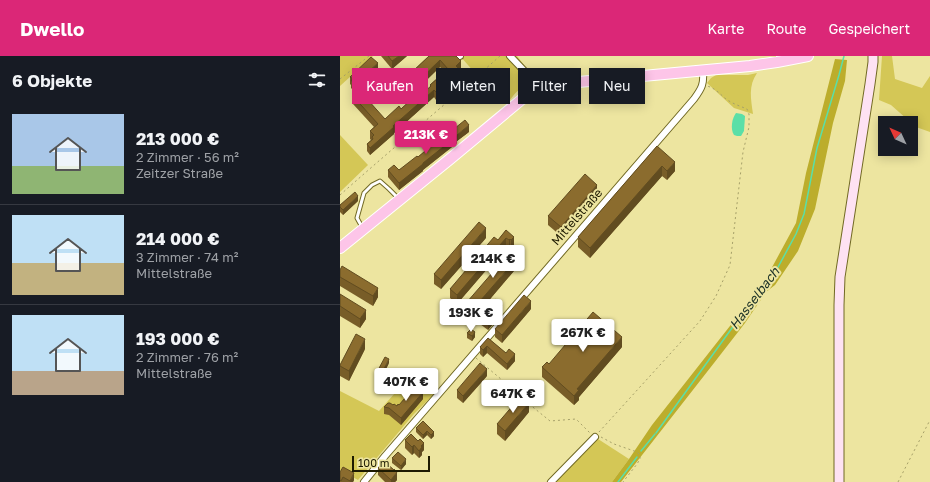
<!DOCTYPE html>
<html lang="de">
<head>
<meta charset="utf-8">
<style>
	body { margin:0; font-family:"Golos Text",sans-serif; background:#20242c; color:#f1f3f6; height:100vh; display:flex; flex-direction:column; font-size:15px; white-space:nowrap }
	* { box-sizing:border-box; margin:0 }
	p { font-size:13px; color:#9ea1a6 }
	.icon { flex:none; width:22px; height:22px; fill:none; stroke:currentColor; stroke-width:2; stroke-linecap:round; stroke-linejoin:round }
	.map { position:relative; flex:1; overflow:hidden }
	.side { display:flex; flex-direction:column; background:#171b24; width:340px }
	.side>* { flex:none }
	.banner { position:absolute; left:12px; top:12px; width:380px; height:36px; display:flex; gap:8px }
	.needle { width:26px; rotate:314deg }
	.controls { position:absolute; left:538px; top:60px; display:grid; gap:8px }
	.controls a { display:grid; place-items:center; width:40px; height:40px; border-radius:0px; background:#171b24; box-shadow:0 2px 10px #0003; font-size:20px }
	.scale { position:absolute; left:12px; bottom:10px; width:78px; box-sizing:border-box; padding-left:4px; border:2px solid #1d1a00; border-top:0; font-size:11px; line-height:14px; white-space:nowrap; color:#1d1a00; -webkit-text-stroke:3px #ede5a0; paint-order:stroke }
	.price { position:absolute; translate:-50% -34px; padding:0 9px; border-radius:4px; background:#fff; color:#222; font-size:13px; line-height:26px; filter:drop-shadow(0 1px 2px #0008) }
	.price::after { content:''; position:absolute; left:50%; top:24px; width:12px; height:9px; margin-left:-6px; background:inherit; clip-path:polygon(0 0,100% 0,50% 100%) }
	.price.selected { background:#db2777; color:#fff }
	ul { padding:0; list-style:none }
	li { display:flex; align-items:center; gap:12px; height:100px; padding:0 12px }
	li+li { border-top:1px solid #363941 }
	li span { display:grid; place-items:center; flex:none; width:112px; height:80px; border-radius:0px; color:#555 }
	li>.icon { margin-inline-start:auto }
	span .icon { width:48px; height:48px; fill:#fffc; stroke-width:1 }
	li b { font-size:17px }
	h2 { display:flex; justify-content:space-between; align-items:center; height:48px; padding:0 12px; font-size:17px }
	.tag { padding:0 14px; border-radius:0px; background:#171b24; box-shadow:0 2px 10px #0003; font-size:14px; line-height:36px }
	.tag.selected { background:#db2777; color:#fff }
	header { display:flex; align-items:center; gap:24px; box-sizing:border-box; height:56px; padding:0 20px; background:#db2777; color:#fff }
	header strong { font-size:19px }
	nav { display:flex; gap:22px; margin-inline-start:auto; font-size:14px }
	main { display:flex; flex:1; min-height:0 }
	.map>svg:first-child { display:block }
	.green { fill:#d4c756 }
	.forest { fill:#bcad2c }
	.water { fill:#5bdfa7 }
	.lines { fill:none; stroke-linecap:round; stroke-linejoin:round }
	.stream { stroke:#5bdfa7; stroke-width:1.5 }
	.lane-casing { stroke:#716924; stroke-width:5 }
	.street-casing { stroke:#716924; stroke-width:8 }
	.secondary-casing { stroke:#716924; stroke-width:11 }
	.primary-casing { stroke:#fff; stroke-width:12 }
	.path { stroke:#a6a069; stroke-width:1; stroke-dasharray:2 3; stroke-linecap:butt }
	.lane { stroke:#fff; stroke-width:3 }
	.street { stroke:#fff; stroke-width:6 }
	.secondary { stroke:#fee2f3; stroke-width:9 }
	.primary { stroke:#fdc5e8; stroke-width:10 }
	.wall { fill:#785d28 }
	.shaded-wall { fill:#614c20 }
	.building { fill:#8b6c2e; stroke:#614c20 }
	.labels { text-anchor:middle; stroke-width:4; stroke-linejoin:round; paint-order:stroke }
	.street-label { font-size:12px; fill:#1d1a00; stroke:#ede5a0 }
	.water-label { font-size:13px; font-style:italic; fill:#192f25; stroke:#ede5a0 }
</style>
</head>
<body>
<header>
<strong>Dwello</strong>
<nav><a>Karte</a><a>Route</a><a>Gespeichert</a></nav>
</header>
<main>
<section class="side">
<h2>6 Objekte<svg class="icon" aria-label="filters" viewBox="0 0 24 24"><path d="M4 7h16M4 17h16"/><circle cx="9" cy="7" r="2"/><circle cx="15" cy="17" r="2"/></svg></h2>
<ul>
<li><span style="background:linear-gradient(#a9c7e8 65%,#8fb573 0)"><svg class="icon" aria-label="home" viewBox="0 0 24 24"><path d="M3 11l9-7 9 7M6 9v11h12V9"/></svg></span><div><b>213 000 €</b><p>2 Zimmer · 56 m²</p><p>Zeitzer Straße</p></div></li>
<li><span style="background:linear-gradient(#bfe0f5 60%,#c2b280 0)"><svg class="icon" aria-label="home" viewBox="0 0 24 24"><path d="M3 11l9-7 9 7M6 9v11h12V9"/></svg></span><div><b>214 000 €</b><p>3 Zimmer · 74 m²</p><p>Mittelstraße</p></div></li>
<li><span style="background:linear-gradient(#bfe0f5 70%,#b9a48a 0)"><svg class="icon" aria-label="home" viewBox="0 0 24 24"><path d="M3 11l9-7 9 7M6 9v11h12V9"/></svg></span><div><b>193 000 €</b><p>2 Zimmer · 76 m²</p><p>Mittelstraße</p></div></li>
</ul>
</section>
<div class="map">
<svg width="590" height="426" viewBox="0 0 590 426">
	<rect width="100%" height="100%" fill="#ede5a0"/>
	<g class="green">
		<path d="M0,0H33L0,30Z"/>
		<path d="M120,0H177L195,23C184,27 176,36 169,45L141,12L135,17Z"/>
		<path d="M542,0H552L555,23L582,32L590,20V76L576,71L551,49L539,44Z"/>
		<path d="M417,17C408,30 411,43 413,58L394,52L367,27L371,22L376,19H408Z"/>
		<path d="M0,79L28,109L0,136Z"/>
		<path d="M71,319L96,336L74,358L18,424L0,414V335L39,355Z"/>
		<path d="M258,383L289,403L272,426H215Z"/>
	</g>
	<path class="forest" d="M495,3L507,4L505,25L493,67L475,153L458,195L435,229L426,236L405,267L374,307L281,426H272L289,403L312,369L423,228L456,167L466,117Z"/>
	<path class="water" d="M396,57L402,58L405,60L404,75L401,80H397L394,79C390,73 392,62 396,57Z"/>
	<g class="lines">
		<g class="stream">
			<path d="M316,377L392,272L412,249L431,224L456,178L464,158L477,92L499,19L504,0"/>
			<path d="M301,395L315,378"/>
			<path d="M278,426L297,401"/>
		</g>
		<defs>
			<path id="lane" d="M22,171L17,162L24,137L32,129L40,125L49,133L58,142"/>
			<g id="street">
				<path d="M170,0L193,24L197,32"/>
				<path d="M117,1L120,0"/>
				<path d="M24,426L45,400L354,43C362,32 364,28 363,15"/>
				<path d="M211,426L255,381"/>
			</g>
			<path id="secondary" d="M499,426V249L500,221L530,28L533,6V0"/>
			<path id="primary" d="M0,192L110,103L181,44C192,34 203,30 217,28L410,10L437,6L468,0"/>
		</defs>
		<use href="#lane" class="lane-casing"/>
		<use href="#street" class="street-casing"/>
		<use href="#secondary" class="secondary-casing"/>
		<use href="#primary" class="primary-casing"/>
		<g class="path">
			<path d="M0,23L29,0"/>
			<path d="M0,139C53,92 107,47 160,0"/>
			<path d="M136,302L181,340"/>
			<path d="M189,348L210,365L236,363L250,377"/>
			<path d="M259,376L360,265L376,240L390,209L403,96L409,71V58L407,53C400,50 393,48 386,43C380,38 375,32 367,30"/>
			<path d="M261,381L274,388L297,396L300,399V403L297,408L283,426"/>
			<path d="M558,426L590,364"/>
		</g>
		<use href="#lane" class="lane"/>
		<use href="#street" class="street"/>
		<use href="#secondary" class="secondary"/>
		<use href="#primary" class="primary"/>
	</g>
	<g class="wall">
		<path d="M41,0H67L52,13Z"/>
		<path d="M89,0L121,12L119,14L121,23L96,44L94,41L54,77V78L30,99L27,95V88L31,84L30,83V75L34,71L13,48V40L45,63L77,42L90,31V29L104,16L100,11L64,46L56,38V31Z"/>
		<path d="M38,14L14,35L11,32V29L10,28V21Z"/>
		<path d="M31,30L43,33L36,40L31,35Z"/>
		<path d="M129,76L117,85V87L83,114V115L59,134L48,121V114H59L93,90Z"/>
		<path d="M317,90L335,115L327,124L322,120L250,202L238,191V181Z"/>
		<path d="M257,139L221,180L208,169V160Z"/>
		<path d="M18,145L3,159L0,156V149Z"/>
		<path d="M166,174L174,190L171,194L170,192L169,193L166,191L117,248L110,242V233L158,184Z"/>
		<path d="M146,182L101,233L94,228V218Z"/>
		<path d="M179,209L134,262L127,256V246Z"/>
		<path d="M0,214L38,241L33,250L0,230Z"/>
		<path d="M0,238L26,263L20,272L0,260Z"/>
		<path d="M191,253L162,287L155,281V273Z"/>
		<path d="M162,257L148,274L140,268V261Z"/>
		<path d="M127,277L135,281L132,285L127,282Z"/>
		<path d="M148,282L175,305L167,314L147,297L143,301L140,298V291Z"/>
		<path d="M282,291L239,341V344L234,349L202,321V311L209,308Z"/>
		<path d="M25,293L9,325L0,320V309Z"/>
		<path d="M49,307L41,323L37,321V316Z"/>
		<path d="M61,318L69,319L65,324L61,321Z"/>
		<path d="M147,320L123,347L117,342V334Z"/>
		<path d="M83,343L61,369L49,359L44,358V351L53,349L57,350Z"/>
		<path d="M189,356L165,385L157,378V368Z"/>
		<path d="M83,365L94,380L91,383L87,379L83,383L76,376V372Z"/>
		<path d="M65,384L84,394L82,396V399L79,402L74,397L72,399L65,392Z"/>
		<path d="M52,402L66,408L61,414L52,407Z"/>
		<path d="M38,412L57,424L55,426H45L38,419Z"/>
		<path d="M0,416L14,424L13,426H0Z"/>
	</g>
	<g class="shaded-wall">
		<path d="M59,0H67L52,13V5Z"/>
		<path d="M100,4V11L64,46V39Z"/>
		<path d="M121,5V12L116,17V10Z"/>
		<path d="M38,7V14L14,35V28Z"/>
		<path d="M121,15V23L96,44V36Z"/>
		<path d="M43,28V33L36,40V35Z"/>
		<path d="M94,34V41L54,77V78L30,99V92L53,70Z"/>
		<path d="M129,69V76L117,85V87L83,114V115L59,134V127Z"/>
		<path d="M335,106V115L327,124V115Z"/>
		<path d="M322,110V120L250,202V192Z"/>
		<path d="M257,129V139L221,180V171Z"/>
		<path d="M18,140V145L3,159V154Z"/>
		<path d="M146,172V182L101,233V224Z"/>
		<path d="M174,181V190L171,194V184Z"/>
		<path d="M166,182V191L117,248V239Z"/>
		<path d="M170,183V192L169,193V184Z"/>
		<path d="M179,200V209L134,262V252Z"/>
		<path d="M38,232V241L33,250V240Z"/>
		<path d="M191,245V253L162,287V279Z"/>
		<path d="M162,249V257L148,274V267Z"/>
		<path d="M26,254V263L20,272V263Z"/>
		<path d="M135,276V281L132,285V280Z"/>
		<path d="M282,281V291L239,341V344L234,349V340L237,333Z"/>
		<path d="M25,283V293L9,325V315Z"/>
		<path d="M147,290V297L143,301V294Z"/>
		<path d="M175,298V305L167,314V308Z"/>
		<path d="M49,303V307L41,323V319Z"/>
		<path d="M147,313V320L123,347V340Z"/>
		<path d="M69,317V319L65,324V321Z"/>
		<path d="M83,336V343L61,369V362Z"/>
		<path d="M189,347V356L165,385V375Z"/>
		<path d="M87,375V379L83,383V379Z"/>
		<path d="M94,376V380L91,383V379Z"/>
		<path d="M84,387V394L82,396V399L79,402V395L81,390Z"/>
		<path d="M74,389V397L72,399V391Z"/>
		<path d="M66,403V408L61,414V410Z"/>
		<path d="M57,416V424L55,426H51V424Z"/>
		<path d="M14,417V424L13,426H10Z"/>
	</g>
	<g class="building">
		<path d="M48,0H59L52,5Z"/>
		<path d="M89,0H116L121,5L116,10L121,15L96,36L94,34L53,70L54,71L30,92L27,88L33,83L32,81L34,79L30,75L38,68L13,40L19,34L45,63L59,50L61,53L75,40L77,42L91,30L90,29L108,13L100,4L64,39L56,31Z"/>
		<path d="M31,1L38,7L14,28L11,24L13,23L10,21Z"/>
		<path d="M38,23L43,28L36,35L31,30Z"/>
		<path d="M125,64L129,69L117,79V80L83,107V108L59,127L48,114L54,109L59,114L77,100L78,101L92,89L93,90Z"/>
		<path d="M317,90L335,106L327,115L322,110L250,192L238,181Z"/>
		<path d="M245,118L257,129L221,171L208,160Z"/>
		<path d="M15,136L18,140L3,154L0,151V149Z"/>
		<path d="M139,166L146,172L101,224L94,218Z"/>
		<path d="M166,174L174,181L171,184L170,183L169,184L166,182L117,239L110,233L154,181L158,184Z"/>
		<path d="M172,194L179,200L134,252L127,246Z"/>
		<path d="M2,210L38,232L33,240L0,221V214Z"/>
		<path d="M0,238L26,254L20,263L0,250Z"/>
		<path d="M184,239L191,245L162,279L155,273Z"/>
		<path d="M155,243L162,249L148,267L140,261Z"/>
		<path d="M253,256L282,281L237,333L239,334L234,340L202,311L207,306L209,308Z"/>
		<path d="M131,273L135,276L132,280L127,277Z"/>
		<path d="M16,278L25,283L9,315L0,310V309Z"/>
		<path d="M148,282L166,297L169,293L175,298L167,308L147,290L143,294L140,291Z"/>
		<path d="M45,301L49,303L41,319L37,316Z"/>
		<path d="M140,307L147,313L123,340L117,334Z"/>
		<path d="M65,314L69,317L65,321L61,318Z"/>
		<path d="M76,329L83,336L61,362L49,352L44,351L48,347H50L53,349L54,348L57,350L58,348L59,349Z"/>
		<path d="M181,340L189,347L165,375L157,368Z"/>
		<path d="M83,365L94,376L91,379L87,375L83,379L76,372Z"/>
		<path d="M71,378L78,385L80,383L84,387L81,390L82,391L79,395L74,389L72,391L65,384Z"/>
		<path d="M58,396L66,403L61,410L52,402Z"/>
		<path d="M44,405L54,414V413L57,416L51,424L38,412Z"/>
		<path d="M3,411L14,417L10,425L3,421L1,425L0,424V416Z"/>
	</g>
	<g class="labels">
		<g class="street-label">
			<text transform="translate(237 161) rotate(-49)" y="4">Mittelstraße</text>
		</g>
		<g class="water-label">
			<text transform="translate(414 242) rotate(-53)" y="5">Hasselbach</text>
		</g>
	</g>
</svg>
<div class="controls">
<a><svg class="needle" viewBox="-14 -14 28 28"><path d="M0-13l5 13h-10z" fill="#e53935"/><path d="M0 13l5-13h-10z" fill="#9ea1a6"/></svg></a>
</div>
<div class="scale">100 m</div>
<b class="price selected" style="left:86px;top:99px">213K €</b>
<b class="price" style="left:153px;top:223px">214K €</b>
<b class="price" style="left:131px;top:277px">193K €</b>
<b class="price" style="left:243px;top:297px">267K €</b>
<b class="price" style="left:66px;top:346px">407K €</b>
<b class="price" style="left:173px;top:358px">647K €</b>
<div class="banner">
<a class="tag selected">Kaufen</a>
<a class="tag">Mieten</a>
<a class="tag">Filter</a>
<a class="tag">Neu</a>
</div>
</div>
</main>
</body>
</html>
